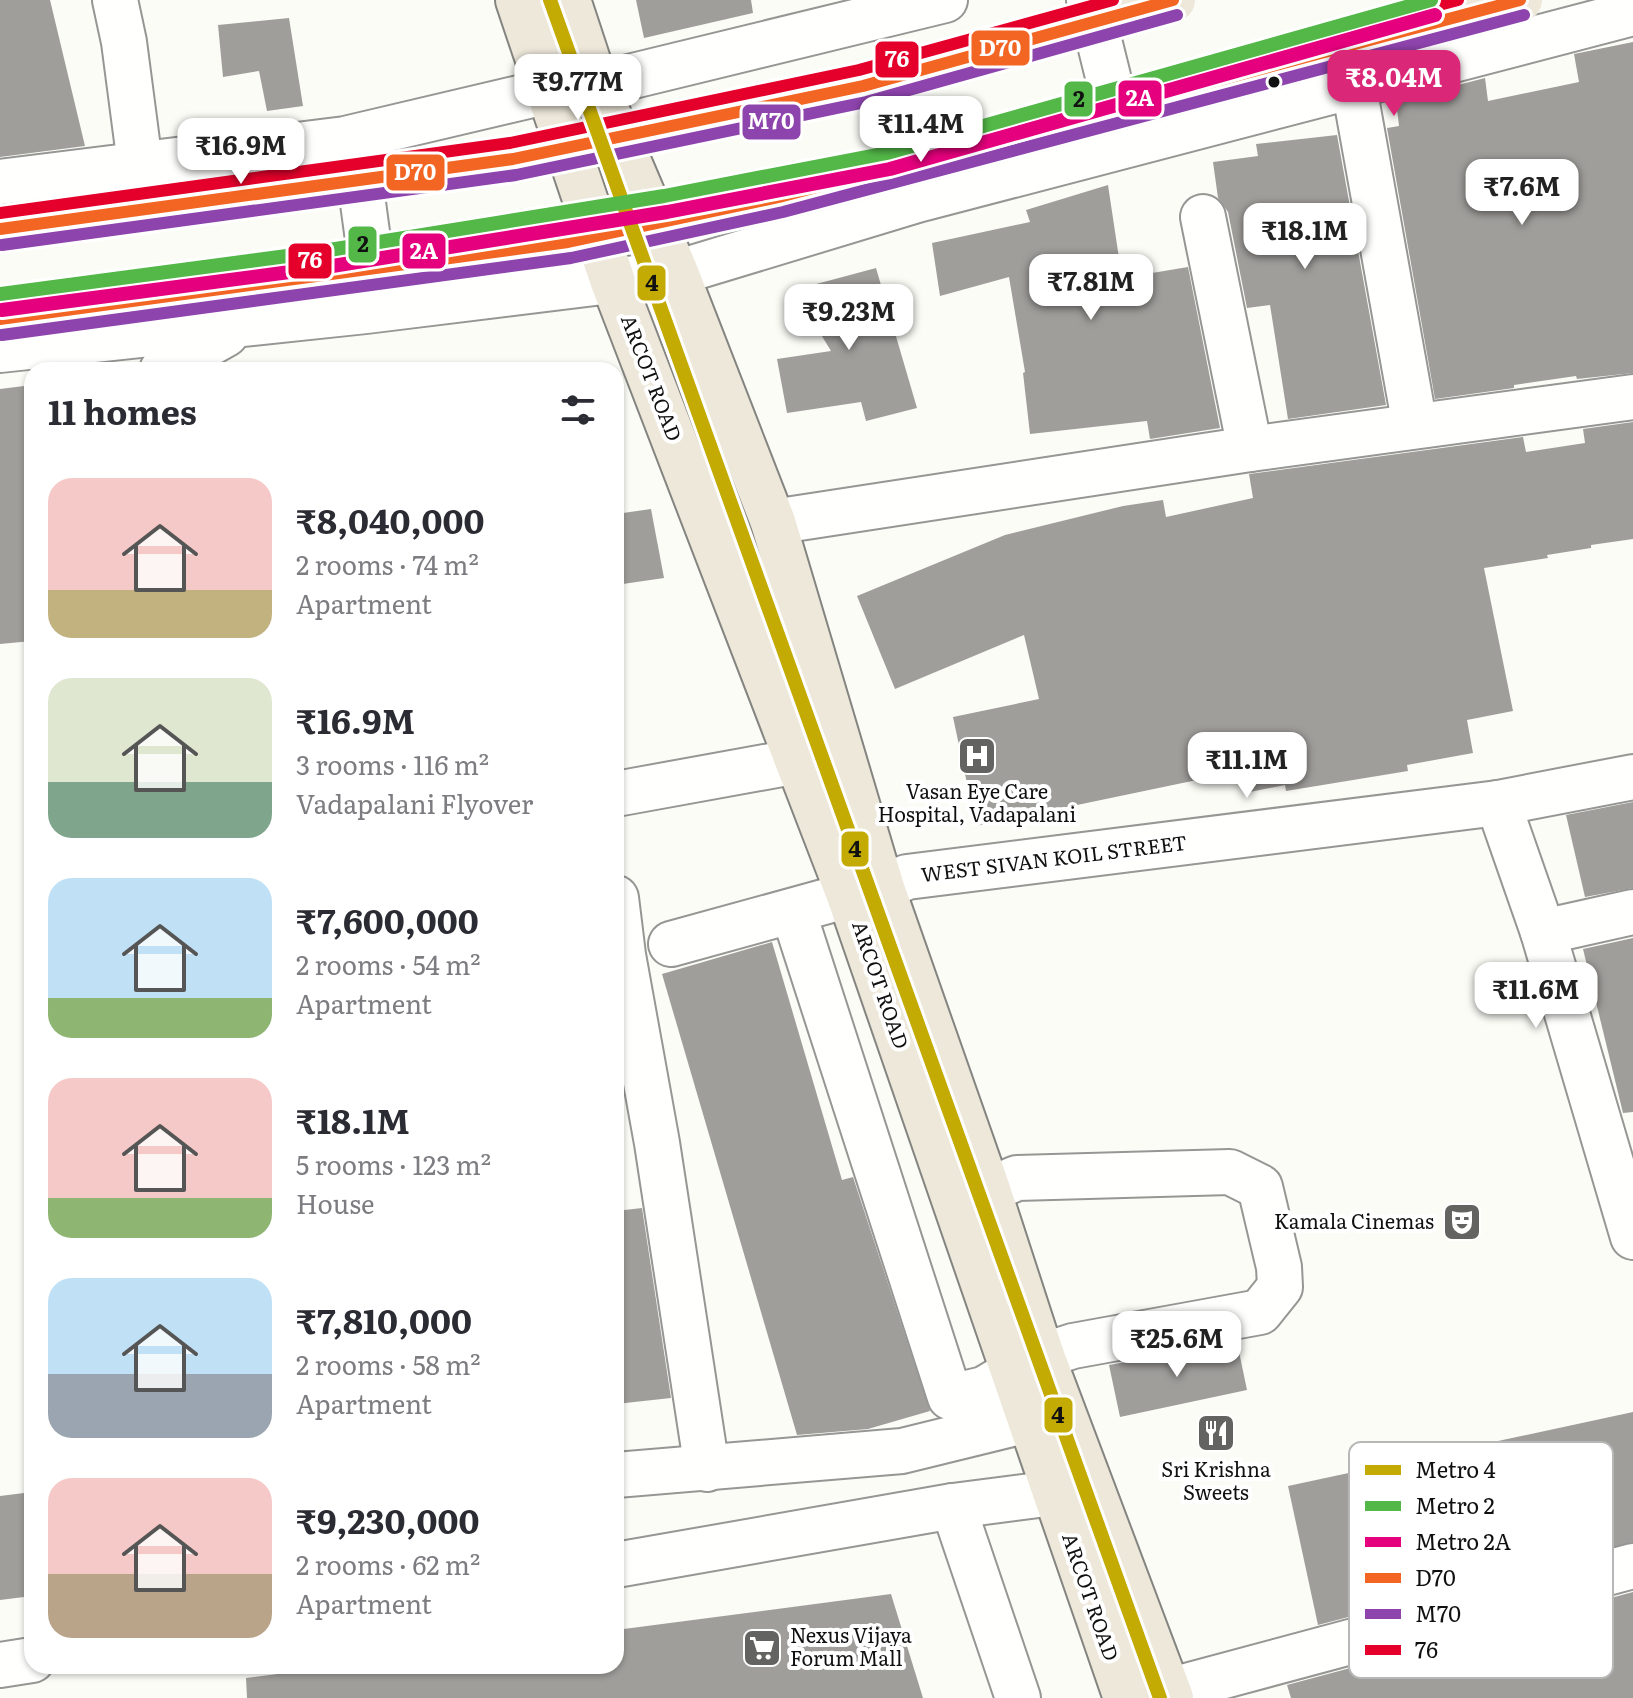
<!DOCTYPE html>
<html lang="en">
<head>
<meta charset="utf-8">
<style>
	body { margin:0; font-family:Literata,serif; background:#f2f2f3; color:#2b2b33; height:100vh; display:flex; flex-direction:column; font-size:30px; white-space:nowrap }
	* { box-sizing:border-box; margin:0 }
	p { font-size:26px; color:#7c7c81 }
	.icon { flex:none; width:44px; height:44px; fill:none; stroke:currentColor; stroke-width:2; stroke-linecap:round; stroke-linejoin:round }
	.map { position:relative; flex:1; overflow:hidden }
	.side { position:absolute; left:24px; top:362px; width:600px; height:1312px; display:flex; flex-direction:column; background:#fff; border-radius:24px; box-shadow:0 2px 6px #0004 }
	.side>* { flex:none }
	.price { position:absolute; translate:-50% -68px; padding:0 18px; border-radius:16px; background:#fff; color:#222; font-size:26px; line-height:52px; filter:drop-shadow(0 2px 4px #0008) }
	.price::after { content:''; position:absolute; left:50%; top:48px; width:24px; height:18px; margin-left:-12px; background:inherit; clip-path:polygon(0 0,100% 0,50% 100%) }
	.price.active { background:#db2777; color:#fff }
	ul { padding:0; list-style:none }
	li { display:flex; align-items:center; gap:24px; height:200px; padding:0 24px }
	li span { display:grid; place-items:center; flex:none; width:224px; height:160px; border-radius:24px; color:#555 }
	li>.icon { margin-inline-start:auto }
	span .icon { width:96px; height:96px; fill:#fffc; stroke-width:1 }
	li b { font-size:34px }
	h2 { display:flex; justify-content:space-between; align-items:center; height:96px; padding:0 24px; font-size:34px }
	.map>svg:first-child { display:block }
	.building { fill:#a09e9b }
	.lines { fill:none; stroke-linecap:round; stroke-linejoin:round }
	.minor-casing { stroke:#969694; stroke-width:48 }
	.major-casing { stroke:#848481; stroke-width:48 }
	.minor { stroke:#fffffe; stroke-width:44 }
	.major { stroke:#ede8da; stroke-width:44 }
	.major-bridge-casing { stroke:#848481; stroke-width:48; stroke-linecap:butt }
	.major-bridge { stroke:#ede8da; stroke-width:44 }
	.bus-1-casing { stroke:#fff; stroke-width:18 }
	.bus-2-casing { stroke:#fff; stroke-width:18 }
	.bus-3-casing { stroke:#fff; stroke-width:18 }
	.bus-1 { stroke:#f26522; stroke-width:12 }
	.bus-2 { stroke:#8e44ad; stroke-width:12 }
	.bus-3 { stroke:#e4002b; stroke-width:12 }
	.metro-1-casing { stroke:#fff; stroke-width:20 }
	.metro-2-casing { stroke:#fff; stroke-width:20 }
	.metro-3-casing { stroke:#fff; stroke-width:20 }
	.metro-1 { stroke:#c3ab04; stroke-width:14 }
	.metro-2 { stroke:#53b848; stroke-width:14 }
	.metro-3 { stroke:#e5007d; stroke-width:14 }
	.bus-dot { fill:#101010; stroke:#fff; stroke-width:3 }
	.labels { text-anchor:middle; stroke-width:8; stroke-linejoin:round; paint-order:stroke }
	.street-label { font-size:20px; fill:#101010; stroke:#fff }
	.poi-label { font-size:20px; fill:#101010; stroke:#fff }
	.key { fill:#fff; stroke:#b7b7b7; stroke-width:2 }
	.key-label { font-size:22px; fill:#101010 }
	.line-badge { stroke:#fff; stroke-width:3 }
	.badge-label { font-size:22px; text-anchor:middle; font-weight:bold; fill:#fff }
	.pale-badge-label { font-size:22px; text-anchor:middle; font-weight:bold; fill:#111 }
</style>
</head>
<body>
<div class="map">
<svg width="1633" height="1698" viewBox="0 0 1633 1698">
	<rect width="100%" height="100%" fill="#fcfcf7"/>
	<g class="building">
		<path d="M0,0H50L85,146L0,157Z"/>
		<path d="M636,0H751L753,13L644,38Z"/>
		<path d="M289,18L303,106L267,111L259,71L223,77L218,25Z"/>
		<path d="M1633,42V373L1577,379L1576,376L1514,385V388L1435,399L1387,128L1399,126L1396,101L1485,78L1488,101L1579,82L1574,54Z"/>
		<path d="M1337,135L1386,405L1288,419L1270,305L1247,308L1228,212L1218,198L1213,162L1258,156L1256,144Z"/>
		<path d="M1108,185L1122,278L1188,267L1220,428L1150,439L1147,421L1030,434L1023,373L1025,372L1009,277L940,296L932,243L1030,222L1026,210Z"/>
		<path d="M876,268L917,408L866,421L861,402L787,413L777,359L831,351L794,290Z"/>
		<path d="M32,385V641L0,644V389Z"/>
		<path d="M1633,422V539L1591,545V548L1547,555L1548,558L1484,568L1513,711L1467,720L1473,753L1407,765L1408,771L1286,791L1285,785L1245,793L1240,771L976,826L953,717L1039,699L1024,635L895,689L857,596L1005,535L1123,506L1163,500L1166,517L1253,498L1249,474L1523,437L1526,452L1585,443L1583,429Z"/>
		<path d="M651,509L664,578L616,585V514Z"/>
		<path d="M1633,802V888L1585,897L1566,815Z"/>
		<path d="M1633,938V1112L1623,1113L1583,949Z"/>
		<path d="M772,942L842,1180L853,1177L930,1411L868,1429L797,1435L662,974Z"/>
		<path d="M642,1208L671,1398L616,1404V1211Z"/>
		<path d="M1237,1342L1247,1390L1120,1417L1109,1365Z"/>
		<path d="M1633,1412V1542L1318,1625L1288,1486Z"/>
		<path d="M32,1492V1596L0,1600V1496Z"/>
		<path d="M1633,1592V1698H1291L1287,1685Z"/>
		<path d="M891,1594L923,1698H247L246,1678L341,1666H616V1630Z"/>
	</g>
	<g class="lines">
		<defs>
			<g id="minor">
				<path d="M115,0L124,42L140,164"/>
				<path d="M1089,0L1125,145"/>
				<path d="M1354,87L1415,426"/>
				<path d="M355,144L377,306"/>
				<path d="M0,182L345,139L549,91L596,85L945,0"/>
				<path d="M1203,217L1250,449"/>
				<path d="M0,350L366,311L676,273L917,200L1633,13"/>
				<path d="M162,370L226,334"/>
				<path d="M773,522L1250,449L1633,397"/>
				<path d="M616,794L798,761L834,752"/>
				<path d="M1498,803L1543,932L1633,1237"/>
				<path d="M882,888L907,877L1498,803L1633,777"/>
				<path d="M616,898L623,955L657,1143L707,1469"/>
				<path d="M793,911L950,1397L984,1389L1014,1371"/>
				<path d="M1543,932L1633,912"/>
				<path d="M671,944L849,895"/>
				<path d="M988,1190L1017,1178L1230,1172L1260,1187L1279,1267L1280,1287L1260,1312L1073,1346L1042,1356"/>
				<path d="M616,1475L902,1451L1028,1420"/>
				<path d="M953,1506L1018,1698"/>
				<path d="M616,1565L953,1506L1054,1493"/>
				<path d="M0,1665L32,1660"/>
				<path d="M1168,1691L1633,1566"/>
			</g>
			<g id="major">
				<path d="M518,0L612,279L849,895L1126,1698"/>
				<path d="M568,0L596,85L676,273L773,522L882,888L988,1190L1042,1356L1171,1698"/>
			</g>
		</defs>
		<use href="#minor" class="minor-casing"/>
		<use href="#major" class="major-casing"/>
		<use href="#minor" class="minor"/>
		<use href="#major" class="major"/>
		<defs>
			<g id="major-bridge">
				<path d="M0,229L513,159L863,86L1173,0"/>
				<path d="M0,319L568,242L779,197L1520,0"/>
			</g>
		</defs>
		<use href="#major-bridge" class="major-bridge-casing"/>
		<use href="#major-bridge" class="major-bridge"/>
		<defs>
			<g id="bus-1">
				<path d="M0,229L513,159L863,86L1173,0"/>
				<path d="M0,319L568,242L779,197L1520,0"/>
			</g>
			<g id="bus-2">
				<path d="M2,245L516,175L866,102L1177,15"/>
				<path d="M2,335L571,258L783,212L1524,15"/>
			</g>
			<g id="bus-3">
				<path d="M0,213L510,143L859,70L1113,0"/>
				<path d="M0,303L565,226L775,181L1458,0"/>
			</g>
		</defs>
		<use href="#bus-1" class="bus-1-casing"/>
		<use href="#bus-2" class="bus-2-casing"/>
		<use href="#bus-3" class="bus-3-casing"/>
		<use href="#bus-1" class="bus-1"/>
		<use href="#bus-2" class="bus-2"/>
		<use href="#bus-3" class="bus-3"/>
		<defs>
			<path id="metro-1" d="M550,0L1160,1698"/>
			<path id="metro-2" d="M0,294L317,252L664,196L887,153L1431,0"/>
			<path id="metro-3" d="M2,310L320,268L667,212L890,169L1435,15"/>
		</defs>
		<use href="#metro-1" class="metro-1-casing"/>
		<use href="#metro-2" class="metro-2-casing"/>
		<use href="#metro-3" class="metro-3-casing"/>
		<use href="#metro-1" class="metro-1"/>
		<use href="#metro-2" class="metro-2"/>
		<use href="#metro-3" class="metro-3"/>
	</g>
	<defs>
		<symbol id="hospital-square" viewBox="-11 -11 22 22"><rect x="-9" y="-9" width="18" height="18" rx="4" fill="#636361" stroke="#fff"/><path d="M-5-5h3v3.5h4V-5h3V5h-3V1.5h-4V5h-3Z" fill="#fff"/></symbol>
		<symbol id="theatre-square" viewBox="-11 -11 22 22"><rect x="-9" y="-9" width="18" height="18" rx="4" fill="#636361" stroke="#fff"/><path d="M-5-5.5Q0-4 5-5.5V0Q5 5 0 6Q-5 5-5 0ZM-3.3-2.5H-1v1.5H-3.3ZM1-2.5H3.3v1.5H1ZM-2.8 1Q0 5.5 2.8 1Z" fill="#fff"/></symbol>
		<symbol id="restaurant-square" viewBox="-11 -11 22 22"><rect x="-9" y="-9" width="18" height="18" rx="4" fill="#636361" stroke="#fff"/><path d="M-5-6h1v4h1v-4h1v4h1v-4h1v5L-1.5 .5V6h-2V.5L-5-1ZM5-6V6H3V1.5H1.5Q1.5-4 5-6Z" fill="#fff"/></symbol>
		<symbol id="supermarket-square" viewBox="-11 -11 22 22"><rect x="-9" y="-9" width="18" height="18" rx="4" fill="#636361" stroke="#fff"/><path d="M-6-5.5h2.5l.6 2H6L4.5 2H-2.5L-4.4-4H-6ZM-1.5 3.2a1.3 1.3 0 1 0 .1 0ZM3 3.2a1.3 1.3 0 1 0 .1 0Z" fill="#fff"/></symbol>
	</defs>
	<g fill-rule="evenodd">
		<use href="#hospital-square" x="955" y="734" width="44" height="44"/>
		<use href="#theatre-square" x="1440" y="1200" width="44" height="44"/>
		<use href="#restaurant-square" x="1194" y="1411" width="44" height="44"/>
		<use href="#supermarket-square" x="740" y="1626" width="44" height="44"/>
	</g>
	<circle class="bus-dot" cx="1274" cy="82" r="7"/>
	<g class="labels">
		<g class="street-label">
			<text transform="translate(651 378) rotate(69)" y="7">ARCOT ROAD</text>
			<text transform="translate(1054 859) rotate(-7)" y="7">WEST SIVAN KOIL STREET</text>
			<text transform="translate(880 985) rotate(71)" y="7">ARCOT ROAD</text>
			<text transform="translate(1090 1597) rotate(71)" y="7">ARCOT ROAD</text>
		</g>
		<g class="poi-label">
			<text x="977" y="799">Vasan Eye Care<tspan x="977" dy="23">Hospital, Vadapalani</tspan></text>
			<text x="1434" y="1229" text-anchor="end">Kamala Cinemas</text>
			<text x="1216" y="1477">Sri Krishna<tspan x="1216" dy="23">Sweets</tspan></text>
			<text x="790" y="1643" text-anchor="start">Nexus Vijaya<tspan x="790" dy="23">Forum Mall</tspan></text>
		</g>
	</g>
	<rect x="1349" y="1442" width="264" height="236" rx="12" class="key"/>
	<rect x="1365" y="1465" width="36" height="10" fill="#c3ab04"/>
	<rect x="1365" y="1501" width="36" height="10" fill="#53b848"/>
	<rect x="1365" y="1537" width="36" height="10" fill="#e5007d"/>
	<rect x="1365" y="1573" width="36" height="10" fill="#f26522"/>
	<rect x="1365" y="1609" width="36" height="10" fill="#8e44ad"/>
	<rect x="1365" y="1645" width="36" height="10" fill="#e4002b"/>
	<g class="key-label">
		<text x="1415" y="1478">Metro 4</text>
		<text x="1415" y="1514">Metro 2</text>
		<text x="1415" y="1550">Metro 2A</text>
		<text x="1415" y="1586">D70</text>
		<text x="1415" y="1622">M70</text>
		<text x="1415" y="1658">76</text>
	</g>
	<g class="line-badge">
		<rect x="970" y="29" width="61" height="38" rx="8" fill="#f26522"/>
		<rect x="874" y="40" width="46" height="39" rx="8" fill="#e4002b"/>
		<rect x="1117" y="79" width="46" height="39" rx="8" fill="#e5007d"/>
		<rect x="1063" y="80" width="31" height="38" rx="8" fill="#53b848"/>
		<rect x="741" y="103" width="61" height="38" rx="8" fill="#8e44ad"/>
		<rect x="385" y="153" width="61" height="39" rx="8" fill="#f26522"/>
		<rect x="347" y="225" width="31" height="39" rx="8" fill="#53b848"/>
		<rect x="401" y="232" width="46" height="38" rx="8" fill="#e5007d"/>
		<rect x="287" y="242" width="46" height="38" rx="8" fill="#e4002b"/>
		<rect x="636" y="264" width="31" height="38" rx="8" fill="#c3ab04"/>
		<rect x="840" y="830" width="30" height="38" rx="8" fill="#c3ab04"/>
		<rect x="1043" y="1396" width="31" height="38" rx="8" fill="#c3ab04"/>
	</g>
	<g class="badge-label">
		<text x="1000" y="56">D70</text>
		<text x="897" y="67">76</text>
		<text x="1140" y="106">2A</text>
		<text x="771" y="129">M70</text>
		<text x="415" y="180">D70</text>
		<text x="424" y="259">2A</text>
		<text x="310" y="268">76</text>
	</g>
	<g class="pale-badge-label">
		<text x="1079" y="107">2</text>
		<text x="363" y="252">2</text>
		<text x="652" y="291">4</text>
		<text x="855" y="857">4</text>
		<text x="1058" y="1423">4</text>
	</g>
</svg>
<b class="price active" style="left:1394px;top:118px">₹8.04M</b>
<b class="price" style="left:578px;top:122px">₹9.77M</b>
<b class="price" style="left:921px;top:164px">₹11.4M</b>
<b class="price" style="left:241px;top:186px">₹16.9M</b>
<b class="price" style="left:1522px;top:227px">₹7.6M</b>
<b class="price" style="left:1305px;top:271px">₹18.1M</b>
<b class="price" style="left:1091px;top:322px">₹7.81M</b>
<b class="price" style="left:849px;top:352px">₹9.23M</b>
<b class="price" style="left:1247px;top:800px">₹11.1M</b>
<b class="price" style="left:1536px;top:1030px">₹11.6M</b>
<b class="price" style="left:1177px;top:1379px">₹25.6M</b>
<section class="side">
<h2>11 homes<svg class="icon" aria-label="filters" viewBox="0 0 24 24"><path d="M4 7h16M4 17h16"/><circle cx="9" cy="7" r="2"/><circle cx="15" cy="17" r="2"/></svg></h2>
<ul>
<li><span style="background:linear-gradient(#f6c9c9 70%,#c2b280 0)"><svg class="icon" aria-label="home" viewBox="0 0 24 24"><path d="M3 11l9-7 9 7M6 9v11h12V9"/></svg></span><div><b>₹8,040,000</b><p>2 rooms · 74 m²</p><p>Apartment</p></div></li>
<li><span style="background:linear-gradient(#dfe7d0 65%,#7fa58c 0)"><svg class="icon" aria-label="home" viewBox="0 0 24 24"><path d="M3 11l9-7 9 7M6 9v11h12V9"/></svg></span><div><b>₹16.9M</b><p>3 rooms · 116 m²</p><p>Vadapalani Flyover</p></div></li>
<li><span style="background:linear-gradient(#bfe0f5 75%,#8fb573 0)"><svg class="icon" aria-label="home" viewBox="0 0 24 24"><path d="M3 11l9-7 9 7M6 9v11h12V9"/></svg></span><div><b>₹7,600,000</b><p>2 rooms · 54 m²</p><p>Apartment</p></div></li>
<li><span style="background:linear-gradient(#f6c9c9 75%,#8fb573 0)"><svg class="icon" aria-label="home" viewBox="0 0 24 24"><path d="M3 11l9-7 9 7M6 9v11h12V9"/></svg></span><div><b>₹18.1M</b><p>5 rooms · 123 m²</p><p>House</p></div></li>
<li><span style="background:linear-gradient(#bfe0f5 60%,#9aa5b1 0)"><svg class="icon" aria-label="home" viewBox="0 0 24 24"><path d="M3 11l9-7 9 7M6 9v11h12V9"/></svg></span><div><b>₹7,810,000</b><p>2 rooms · 58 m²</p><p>Apartment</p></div></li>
<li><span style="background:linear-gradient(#f6c9c9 60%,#b9a48a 0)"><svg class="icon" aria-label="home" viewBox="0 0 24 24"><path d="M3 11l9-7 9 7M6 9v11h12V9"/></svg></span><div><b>₹9,230,000</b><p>2 rooms · 62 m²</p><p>Apartment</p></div></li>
</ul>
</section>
</div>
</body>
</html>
